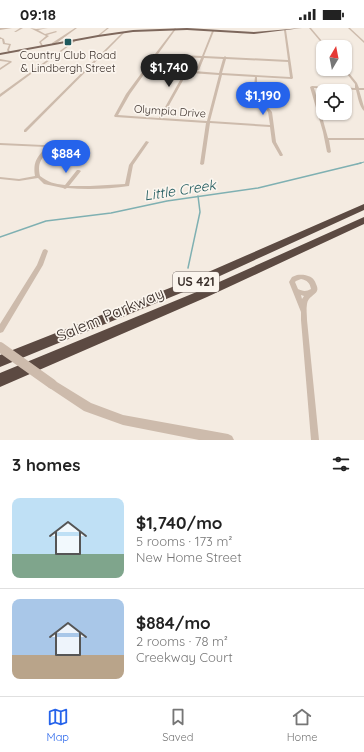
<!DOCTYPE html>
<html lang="en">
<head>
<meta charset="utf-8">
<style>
	body { margin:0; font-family:Quicksand,sans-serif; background:#f6f6f6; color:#222; height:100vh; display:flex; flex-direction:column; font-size:15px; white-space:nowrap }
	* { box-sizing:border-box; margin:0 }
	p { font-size:13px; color:#767676 }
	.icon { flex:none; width:22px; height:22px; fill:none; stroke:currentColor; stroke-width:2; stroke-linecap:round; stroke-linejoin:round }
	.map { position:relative; height:412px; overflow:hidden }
	.panel { display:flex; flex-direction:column; background:#fff; flex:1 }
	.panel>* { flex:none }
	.needle { width:26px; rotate:10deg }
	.tools { position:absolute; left:316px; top:12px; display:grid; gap:8px }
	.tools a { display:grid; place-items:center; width:36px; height:36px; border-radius:8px; background:#fff; box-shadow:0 1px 3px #0004; font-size:20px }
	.price { position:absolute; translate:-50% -34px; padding:0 9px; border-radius:14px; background:#2563eb; color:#fff; font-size:13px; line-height:26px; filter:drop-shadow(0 1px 2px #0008) }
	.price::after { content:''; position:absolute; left:50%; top:24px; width:12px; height:9px; margin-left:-6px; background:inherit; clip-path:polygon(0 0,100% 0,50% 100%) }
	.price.active { background:#222; color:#fff }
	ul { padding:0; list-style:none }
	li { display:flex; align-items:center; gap:12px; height:100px; padding:0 12px }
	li+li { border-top:1px solid #e0e0e0 }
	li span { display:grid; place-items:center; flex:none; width:112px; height:80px; border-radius:8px; color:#555 }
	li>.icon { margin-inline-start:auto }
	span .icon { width:48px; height:48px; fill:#fffc; stroke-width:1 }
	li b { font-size:17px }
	h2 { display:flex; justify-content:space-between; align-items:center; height:48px; padding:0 12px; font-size:17px }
	.status { display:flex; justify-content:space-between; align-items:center; height:28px; padding:0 20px; background:#fff; direction:ltr }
	.status svg { height:11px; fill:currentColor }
	.tab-bar { display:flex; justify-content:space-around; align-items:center; height:56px; border-top:1px solid #e0e0e0; background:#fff; font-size:11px; color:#767676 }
	.tab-bar a { display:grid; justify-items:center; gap:2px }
	.tab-bar .active { color:#2563eb }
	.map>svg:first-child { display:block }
</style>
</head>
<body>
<div class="status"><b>09:18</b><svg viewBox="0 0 49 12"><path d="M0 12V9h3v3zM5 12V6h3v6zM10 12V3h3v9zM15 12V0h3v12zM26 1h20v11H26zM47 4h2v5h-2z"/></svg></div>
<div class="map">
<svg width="364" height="412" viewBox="0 0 364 412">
	<rect width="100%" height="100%" fill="#f4ebe1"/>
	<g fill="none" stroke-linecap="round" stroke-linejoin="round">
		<polyline stroke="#7fb0b2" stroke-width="1" points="357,136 364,134"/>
		<g stroke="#7fb0b2" stroke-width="1.5">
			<polyline points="0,209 46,193 111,185 167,173 258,160 361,135"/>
			<polyline points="188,240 200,184 198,168"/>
		</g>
		<g fill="#cdbbac" fill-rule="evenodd">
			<polygon points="0,0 12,0 0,2"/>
			<polygon points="20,0 23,0 16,4 14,4"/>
			<polygon points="30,0 36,1 48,0 38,2 45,6 56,3 57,4 47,7 49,8 41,14 43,18 42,19 39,14 46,8"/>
			<polygon points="75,0 77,0 54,17 52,17 52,15"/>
			<polygon points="107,0 109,0 99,8 97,8"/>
			<path d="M175,0L176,1L158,26L202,28L212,3L213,2L214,3L204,28L224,29L225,28L226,29L288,32L284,2H286L293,50L292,51L257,49V67L272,84L276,114L283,127L282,128H280L272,114L270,99L210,95L204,136L202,137L200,136L206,95L115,89L114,88L126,66L154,28V26H155ZM157,28L201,30L197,40L184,45L159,90L118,87L130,66ZM204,30L223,31L219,45L194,43L199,42ZM226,31L288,34L290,49L222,45ZM190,45L219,47L207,93L162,90L186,47ZM222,47L255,49L253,67L268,84L270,97L210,93Z"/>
			<polygon points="309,0 311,0 327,19 325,19"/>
			<polygon points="348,0 350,0 364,13 364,15"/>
			<polygon points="123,4 125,4 26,104 24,104 24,102"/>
			<polygon points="0,9 4,11 5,15 11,16 9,22 11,25 9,25 7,22 9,17 3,16 2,11 0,11"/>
			<polygon points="75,12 77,12 0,69 0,66"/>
			<polygon points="0,31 11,33 12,34 0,42 0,40 9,34 0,33"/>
			<path d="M345,40L357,55L359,60H364V62H359L364,79V83C359,78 358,69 356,62L314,60L328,110H364V112H329L331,124L329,125L327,124L323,104L310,59L312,58L355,60V56L343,41Z"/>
			<path d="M146,113L149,114L133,137L129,158C109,161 87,162 67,160L65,161L63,160L44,156L38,150L19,153L0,151V149L19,151L35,148C33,133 37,130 46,119L0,117V115L86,119V121H85L51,120C42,131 37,133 40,148C48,154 54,156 65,157L77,142H79L81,143L69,158H90L125,156L129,137Z"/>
			<polygon points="45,221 47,222 48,223 43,237 3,304 0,305 0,296 37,237 43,222"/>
			<path d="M297,247C305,246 314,248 316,256C317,258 318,261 317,263C315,267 308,269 307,276C306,281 307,287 307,292L319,412H311L301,292V284L289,254L292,249ZM301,251C307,252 310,255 311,261C306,264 302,263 298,261L295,254L296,253ZM301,267L304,268L302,271Z"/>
		</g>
		<polygon fill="#cdbbac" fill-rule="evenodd" points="52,351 91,375 123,387 228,406 232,408 234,412 199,412 123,397 84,383 48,359 47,356 48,353"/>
		<polygon fill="#7d675c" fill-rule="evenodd" points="187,0 254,4 302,0 254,6 187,2 133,4 98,9 0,27 0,25 98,7 133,2"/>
		<g fill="#5c4a42" fill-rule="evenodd">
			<polygon points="364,176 364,182 198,258 0,339 0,327 190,252"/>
			<polygon points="364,189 364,196 207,269 0,359 0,345 199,263"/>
		</g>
		<polyline stroke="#cdbbac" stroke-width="10" points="0,319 52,356"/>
	</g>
	<rect fill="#1f5a5e" stroke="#fbf5ee" stroke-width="1.5" x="64" y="10" width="8" height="8" rx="2"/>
	<g text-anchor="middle" stroke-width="3.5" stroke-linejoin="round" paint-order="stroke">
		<g font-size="11" fill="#3b302b" stroke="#fbf5ee">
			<text x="68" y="31">Country Club Road<tspan x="68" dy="13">&amp; Lindbergh Street</tspan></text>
		</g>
		<g font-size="11" fill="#3b302b" stroke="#fbf5ee">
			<text transform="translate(170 83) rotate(4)" y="4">Olympia Drive</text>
		</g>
		<rect fill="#fbf5ee" stroke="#756b66" stroke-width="1" x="173" y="244" width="46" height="20" rx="3"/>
		<g font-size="12" font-weight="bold" fill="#3b302b">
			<text x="196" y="258">US 421</text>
		</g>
		<g font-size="14" font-style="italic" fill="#1f5a5e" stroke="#fbf5ee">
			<text transform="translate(180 162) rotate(-9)" y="5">Little Creek</text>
		</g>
		<g font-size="16" fill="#3b302b" stroke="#fbf5ee">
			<text transform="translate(110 286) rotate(-23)" y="6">Salem Parkway</text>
		</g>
	</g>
</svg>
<div class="tools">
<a><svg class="needle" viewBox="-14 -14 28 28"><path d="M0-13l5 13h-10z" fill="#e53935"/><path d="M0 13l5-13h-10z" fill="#767676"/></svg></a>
<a><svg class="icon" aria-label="locate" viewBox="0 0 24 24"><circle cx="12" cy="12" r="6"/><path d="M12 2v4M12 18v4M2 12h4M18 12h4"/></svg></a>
</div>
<b class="price active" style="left:169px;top:60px">$1,740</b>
<b class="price" style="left:263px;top:88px">$1,190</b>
<b class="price" style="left:66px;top:146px">$884</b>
</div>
<section class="panel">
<h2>3 homes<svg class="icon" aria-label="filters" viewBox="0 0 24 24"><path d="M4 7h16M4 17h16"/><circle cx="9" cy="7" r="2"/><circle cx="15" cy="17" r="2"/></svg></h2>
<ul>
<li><span style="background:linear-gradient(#bfe0f5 70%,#7fa58c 0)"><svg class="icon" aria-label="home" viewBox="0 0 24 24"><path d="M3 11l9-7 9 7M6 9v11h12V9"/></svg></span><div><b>$1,740/mo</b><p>5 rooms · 173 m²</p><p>New Home Street</p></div></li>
<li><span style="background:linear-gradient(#a9c7e8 70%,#b9a48a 0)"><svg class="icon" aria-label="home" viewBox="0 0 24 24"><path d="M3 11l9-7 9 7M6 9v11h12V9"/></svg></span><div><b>$884/mo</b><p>2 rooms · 78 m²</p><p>Creekway Court</p></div></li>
</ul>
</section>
<nav class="tab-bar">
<a class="active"><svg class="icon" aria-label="map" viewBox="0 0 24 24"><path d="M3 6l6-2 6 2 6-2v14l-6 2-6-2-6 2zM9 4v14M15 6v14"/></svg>Map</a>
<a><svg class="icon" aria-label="saved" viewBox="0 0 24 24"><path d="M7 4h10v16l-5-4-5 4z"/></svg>Saved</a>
<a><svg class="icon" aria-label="home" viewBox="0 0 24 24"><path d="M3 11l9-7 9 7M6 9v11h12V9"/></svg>Home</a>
</nav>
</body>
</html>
